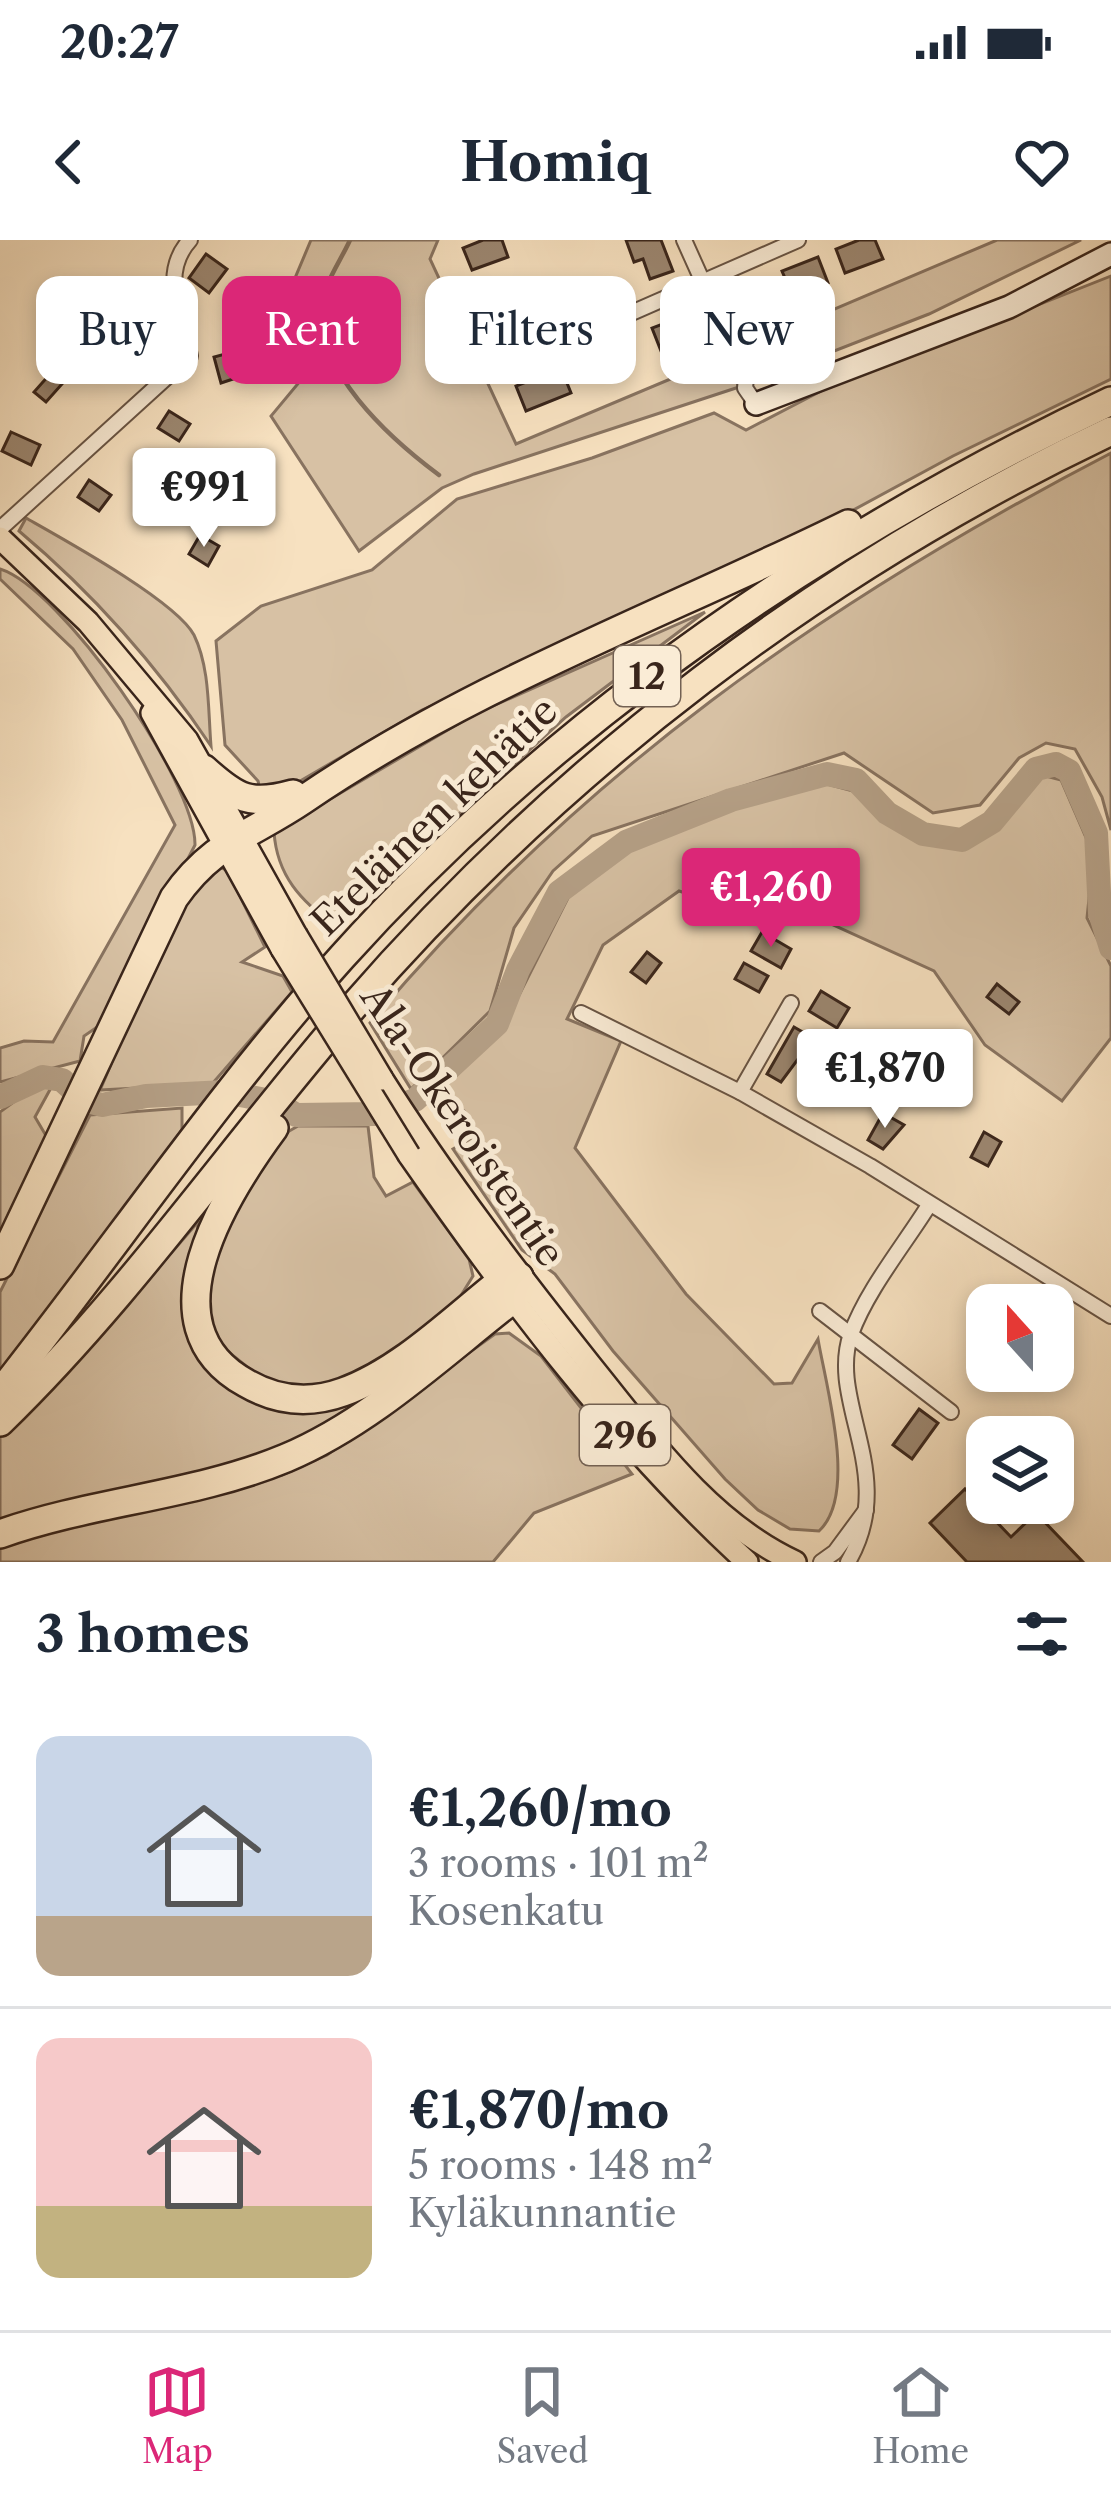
<!DOCTYPE html>
<html lang="en">
<head>
<meta charset="utf-8">
<style>
	body { margin:0; font-family:"Libre Caslon Text",serif; background:#f2f2f3; color:#1f2937; height:100vh; display:flex; flex-direction:column; font-size:45px; white-space:nowrap }
	* { box-sizing:border-box; margin:0 }
	p { font-size:39px; color:#747a83 }
	.icon { flex:none; width:66px; height:66px; fill:none; stroke:currentColor; stroke-width:2; stroke-linecap:round; stroke-linejoin:round }
	.map { position:relative; height:1322px; overflow:hidden }
	.sheet { display:flex; flex-direction:column; background:#fff; flex:1 }
	.sheet>* { flex:none }
	.top-card { position:absolute; left:36px; top:36px; width:1041px; height:108px; display:flex; gap:24px }
	.needle { width:78px; rotate:339deg }
	.buttons { position:absolute; left:966px; top:1044px; display:grid; gap:24px }
	.buttons a { display:grid; place-items:center; width:108px; height:108px; border-radius:24px; background:#fff; box-shadow:0 6px 18px #0003; font-size:60px }
	.price { position:absolute; translate:-50% -102px; padding:0 27px; border-radius:12px; background:#fff; color:#222; font-size:39px; line-height:78px; filter:drop-shadow(0 3px 6px #0008) }
	.price::after { content:''; position:absolute; left:50%; top:72px; width:36px; height:27px; margin-left:-18px; background:inherit; clip-path:polygon(0 0,100% 0,50% 100%) }
	.price.on { background:#db2777; color:#fff }
	ul { padding:0; list-style:none }
	li { display:flex; align-items:center; gap:36px; height:300px; padding:0 36px }
	li+li { border-top:3px solid #e0e1e3 }
	li span { display:grid; place-items:center; flex:none; width:336px; height:240px; border-radius:24px; color:#555 }
	li>.icon { margin-inline-start:auto }
	span .icon { width:144px; height:144px; fill:#fffc; stroke-width:1 }
	li b { font-size:51px }
	h2 { display:flex; justify-content:space-between; align-items:center; height:144px; padding:0 36px; font-size:51px }
	.chip { padding:0 42px; border-radius:24px; background:#fff; box-shadow:0 6px 18px #0003; font-size:42px; line-height:108px }
	.chip.on { background:#db2777; color:#fff }
	.status { display:flex; justify-content:space-between; align-items:center; height:84px; padding:0 60px; background:#fff; direction:ltr }
	.status svg { height:33px; fill:currentColor }
	header { display:flex; justify-content:space-between; align-items:center; height:156px; padding:0 36px; background:#fff; font-size:54px; font-weight:800 }
	.dock { display:flex; justify-content:space-around; align-items:center; height:168px; border-top:3px solid #e0e1e3; background:#fff; font-size:33px; color:#747a83 }
	.dock a { display:grid; justify-items:center; gap:6px }
	.dock .on { color:#db2777 }
	.map>svg:first-child { display:block }
</style>
</head>
<body>
<div class="status"><b>20:27</b><svg viewBox="0 0 49 12"><path d="M0 12V9h3v3zM5 12V6h3v6zM10 12V3h3v9zM15 12V0h3v12zM26 1h20v11H26zM47 4h2v5h-2z"/></svg></div>
<header><svg class="icon" aria-label="back" viewBox="0 0 24 24"><path d="M15 5l-7 7 7 7"/></svg>Homiq<svg class="icon" aria-label="heart" viewBox="0 0 24 24"><path d="M12 20l-8-8c-3-5 5-10 8-4 3-6 11-1 8 4z"/></svg></header>
<div class="map">
<svg width="1111" height="1322" viewBox="0 0 1111 1322">
	<rect width="100%" height="100%" fill="#f7e1c0"/>
	<filter id="stains"><feTurbulence type="fractalNoise" baseFrequency=".00167" numOctaves="4"/><feColorMatrix values="0 0 0 0 .2 0 0 0 0 .09 0 0 0 0 .02 0 0 0 .5 -.17"/></filter>
	<radialGradient id="worn" r=".72"><stop offset=".6" stop-color="#630" stop-opacity="0"/><stop offset="1" stop-color="#630" stop-opacity=".3"/></radialGradient>
	<g fill="#d7c1a4" stroke="#887360" stroke-width="3">
		<polygon points="311,0 438,0 430,19 516,204 725,116 739,147 474,234 442,248 359,311 271,176 316,122 279,76"/>
		<polygon points="997,0 1081,0 929,74 760,140 745,107"/>
		<polygon points="1111,36 1111,139 953,216 763,319 422,470 295,544 262,556 258,541 225,505 216,401 261,366 372,330 457,259 592,218 714,173 746,190 825,149"/>
		<path d="M1111,213V590L1102,557L1075,509L1046,503L1019,518L980,565L933,573L844,513L592,596L553,631L514,688L490,771L411,849L370,783C580,534 824,362 1111,213Z"/>
		<path d="M26,278C63,299 176,361 194,395C210,428 208,470 211,506C156,424 94,354 19,291Z"/>
		<path d="M0,329C61,348 196,541 195,605L103,783L84,796L80,821L0,842V808L24,801L53,802L175,585L122,480L73,409L0,339Z"/>
		<path d="M705,372L566,477L335,686C301,661 277,636 274,592L475,474Z"/>
		<path d="M1042,535L1061,540L1087,600L1092,629L1087,678L1111,726V798L1062,861L985,805L934,731L798,669L770,680L679,651L603,705L567,779L621,801L575,908L686,1054L774,1144L792,1143L818,1099C826,1147 858,1255 819,1291L790,1289L758,1270L725,1239L613,1111L555,1034L522,1010L453,909L478,894L464,871L435,857L503,787L571,652L632,609L734,567L827,544L853,551L882,579L918,599L959,608L999,587Z"/>
		<path d="M219,627L227,630L265,707L242,722L283,736L292,752L212,844L100,850C126,792 170,660 219,627Z"/>
		<polygon points="52,846 35,877 48,899 0,997 0,872 34,847"/>
		<polygon points="182,868 182,890 0,1139 0,1052 90,875"/>
		<polygon points="298,886 368,886 374,937 386,956 413,942 469,1019 473,1036 455,1065 367,1133 309,1152 271,1146 221,1106 206,1072 215,1003 284,894"/>
		<polygon points="198,982 193,1088 299,1171 464,1080 348,1176 283,1210 0,1285 0,1194 103,1092"/>
		<polygon points="509,1093 541,1116 632,1234 534,1273 493,1322 0,1322 0,1305 63,1283 282,1235 327,1215 495,1094"/>
	</g>
	<g fill="none" stroke-linecap="round" stroke-linejoin="round">
		<path stroke="#846f5c" stroke-width="4.5" d="M350,0C342,18 326,41 322,60C310,128 392,200 439,235"/>
		<polyline stroke="#b6a188" stroke-width="24" points="0,857 43,837 62,840 84,860 102,865 146,856 225,852 276,862 296,875 375,874 415,860 497,784 518,730 559,652 626,602 731,560 827,534 856,540 887,573 923,594 962,600 992,582 1036,529 1056,524 1069,531 1096,593 1100,673 1111,708"/>
	</g>
	<g fill="#9c8771" stroke="#39251b" stroke-width="3">
		<polygon points="483,0 502,0 508,17 472,30 463,8"/>
		<polygon points="626,0 661,0 673,31 650,39 643,19 634,22"/>
		<polygon points="859,0 875,0 883,19 845,33 836,9"/>
		<polygon points="206,14 227,29 209,53 189,38"/>
		<polygon points="818,17 828,43 793,57 782,31"/>
		<polygon points="595,43 604,68 565,82 556,57"/>
		<polygon points="744,50 747,60 775,50 782,68 765,74 770,86 749,94 734,53"/>
		<polygon points="135,62 145,72 127,91 117,81"/>
		<polygon points="535,63 541,79 518,89 521,97 504,104 491,75"/>
		<polygon points="692,73 704,103 683,111 680,103 661,111 652,88"/>
		<polygon points="155,95 165,110 146,123 136,109"/>
		<polygon points="624,103 633,126 597,140 588,117"/>
		<polygon points="259,105 266,128 221,143 214,117"/>
		<polygon points="561,128 571,153 526,171 516,146"/>
		<polygon points="50,134 62,144 46,162 34,152"/>
		<polygon points="169,171 190,184 179,201 158,188"/>
		<polygon points="11,192 40,205 31,225 2,211"/>
		<polygon points="227,223 262,248 243,274 208,249"/>
		<polygon points="89,240 111,255 99,271 78,257"/>
		<polygon points="184,243 197,252 178,279 165,270"/>
		<polygon points="200,295 219,306 208,326 189,314"/>
		<polygon points="762,692 791,709 781,728 751,711"/>
		<polygon points="647,712 661,723 646,743 631,732"/>
		<polygon points="744,723 768,736 759,752 735,739"/>
		<polygon points="997,744 1019,762 1009,774 987,757"/>
		<polygon points="821,751 849,768 837,788 809,771"/>
		<polygon points="794,787 825,805 814,823 801,815 781,842 767,834"/>
		<polygon points="956,821 970,827 959,850 945,844"/>
		<polygon points="900,826 917,837 907,854 890,843"/>
		<polygon points="883,873 904,885 883,909 868,900"/>
		<polygon points="984,892 1001,902 988,926 971,917"/>
		<polygon points="919,1169 938,1183 912,1219 893,1205"/>
		<polygon points="965,1249 1011,1297 1036,1273 1083,1322 967,1322 930,1283"/>
	</g>
	<g fill="none" stroke-linecap="round" stroke-linejoin="round">
		<g stroke="#685444" stroke-width="18">
			<g id="street">
				<polyline points="684,0 746,138 745,148 756,164"/>
				<polyline points="556,106 798,0"/>
				<path d="M0,289L190,116C182,75 159,34 190,0"/>
				<polyline points="581,773 740,852 870,926 1111,1076"/>
				<polyline points="740,852 791,763"/>
				<polyline points="820,1071 951,1172"/>
				<polyline points="821,1322 835,1312 866,1270"/>
				<path d="M848,1322C899,1235 827,1162 851,1094C867,1050 904,1005 929,965"/>
			</g>
		</g>
		<g stroke="#39251b" stroke-width="26">
			<polyline id="secondary" points="756,164 1009,67 1111,14"/>
		</g>
		<g stroke="#39251b" stroke-width="26">
			<g id="primary">
				<polyline points="0,298 88,382 187,500 296,695"/>
				<polyline points="152,473 282,709"/>
				<path d="M382,839C446,940 518,1034 592,1127C651,1200 709,1282 795,1322"/>
				<path d="M409,915C510,1060 617,1203 747,1322"/>
			</g>
		</g>
		<g stroke="#39251b" stroke-width="32">
			<g id="highway">
				<path d="M204,529C237,559 250,566 293,554"/>
				<path d="M274,888C226,953 141,1085 246,1143C277,1161 310,1164 343,1152C401,1131 452,1080 500,1042L519,1037"/>
				<path d="M0,1025L174,658C212,603 251,595 303,560C471,445 665,374 848,284"/>
				<path d="M0,1153C115,1008 218,855 342,717C557,478 822,298 1111,161"/>
				<path d="M0,1182C130,1056 234,904 352,768C563,525 820,329 1111,191"/>
				<path d="M0,1294C93,1261 195,1256 286,1218C371,1182 441,1115 513,1059L519,1037"/>
			</g>
		</g>
		<use href="#street" stroke="#faecd6" stroke-width="14"/>
		<use href="#secondary" stroke="#faecd6" stroke-width="21"/>
		<use href="#primary" stroke="#f7e1c0" stroke-width="21"/>
		<use href="#highway" stroke="#f7e1c0" stroke-width="27"/>
		<g stroke="#39251b" stroke-width="26" stroke-linecap="butt">
			<g id="primary-bridge">
				<polyline points="296,695 382,839"/>
				<polyline points="282,709 409,915"/>
			</g>
		</g>
		<use href="#primary-bridge" stroke="#f7e1c0" stroke-width="21"/>
	</g>
	<g text-anchor="middle" stroke-width="10" stroke-linejoin="round" paint-order="stroke">
		<g fill="#faecd6" stroke="#736153" stroke-width="3">
			<rect x="614" y="406" width="66" height="60" rx="9"/>
			<rect x="580" y="1165" width="90" height="60" rx="9"/>
		</g>
		<g font-size="36" font-weight="bold" fill="#39251b">
			<text x="647" y="449">12</text>
			<text x="625" y="1208">296</text>
		</g>
		<g font-size="39" fill="#39251b" stroke="#faecd6">
			<text transform="translate(434 576) rotate(-44)" y="14">Eteläinen kehätie</text>
			<text transform="translate(463 885) rotate(56)" y="14">Ala-Okeroistentie</text>
		</g>
	</g>
	<rect width="100%" height="100%" filter="url(#stains)"/>
	<rect width="100%" height="100%" fill="url(#worn)"/>
</svg>
<div class="buttons">
<a><svg class="needle" viewBox="-14 -14 28 28"><path d="M0-13l5 13h-10z" fill="#e53935"/><path d="M0 13l5-13h-10z" fill="#747a83"/></svg></a>
<a><svg class="icon" aria-label="layers" viewBox="0 0 24 24"><path d="M12 4l9 5-9 5-9-5zM3 14l9 5 9-5"/></svg></a>
</div>
<b class="price" style="left:204px;top:310px">€991</b>
<b class="price on" style="left:771px;top:710px">€1,260</b>
<b class="price" style="left:885px;top:891px">€1,870</b>
<div class="top-card">
<a class="chip">Buy</a>
<a class="chip on">Rent</a>
<a class="chip">Filters</a>
<a class="chip">New</a>
</div>
</div>
<section class="sheet">
<h2>3 homes<svg class="icon" aria-label="filters" viewBox="0 0 24 24"><path d="M4 7h16M4 17h16"/><circle cx="9" cy="7" r="2"/><circle cx="15" cy="17" r="2"/></svg></h2>
<ul>
<li><span style="background:linear-gradient(#c9d6e8 75%,#b9a48a 0)"><svg class="icon" aria-label="home" viewBox="0 0 24 24"><path d="M3 11l9-7 9 7M6 9v11h12V9"/></svg></span><div><b>€1,260/mo</b><p>3 rooms · 101 m²</p><p>Kosenkatu</p></div></li>
<li><span style="background:linear-gradient(#f6c9c9 70%,#c2b280 0)"><svg class="icon" aria-label="home" viewBox="0 0 24 24"><path d="M3 11l9-7 9 7M6 9v11h12V9"/></svg></span><div><b>€1,870/mo</b><p>5 rooms · 148 m²</p><p>Kyläkunnantie</p></div></li>
</ul>
</section>
<nav class="dock">
<a class="on"><svg class="icon" aria-label="map" viewBox="0 0 24 24"><path d="M3 6l6-2 6 2 6-2v14l-6 2-6-2-6 2zM9 4v14M15 6v14"/></svg>Map</a>
<a><svg class="icon" aria-label="saved" viewBox="0 0 24 24"><path d="M7 4h10v16l-5-4-5 4z"/></svg>Saved</a>
<a><svg class="icon" aria-label="home" viewBox="0 0 24 24"><path d="M3 11l9-7 9 7M6 9v11h12V9"/></svg>Home</a>
</nav>
</body>
</html>
